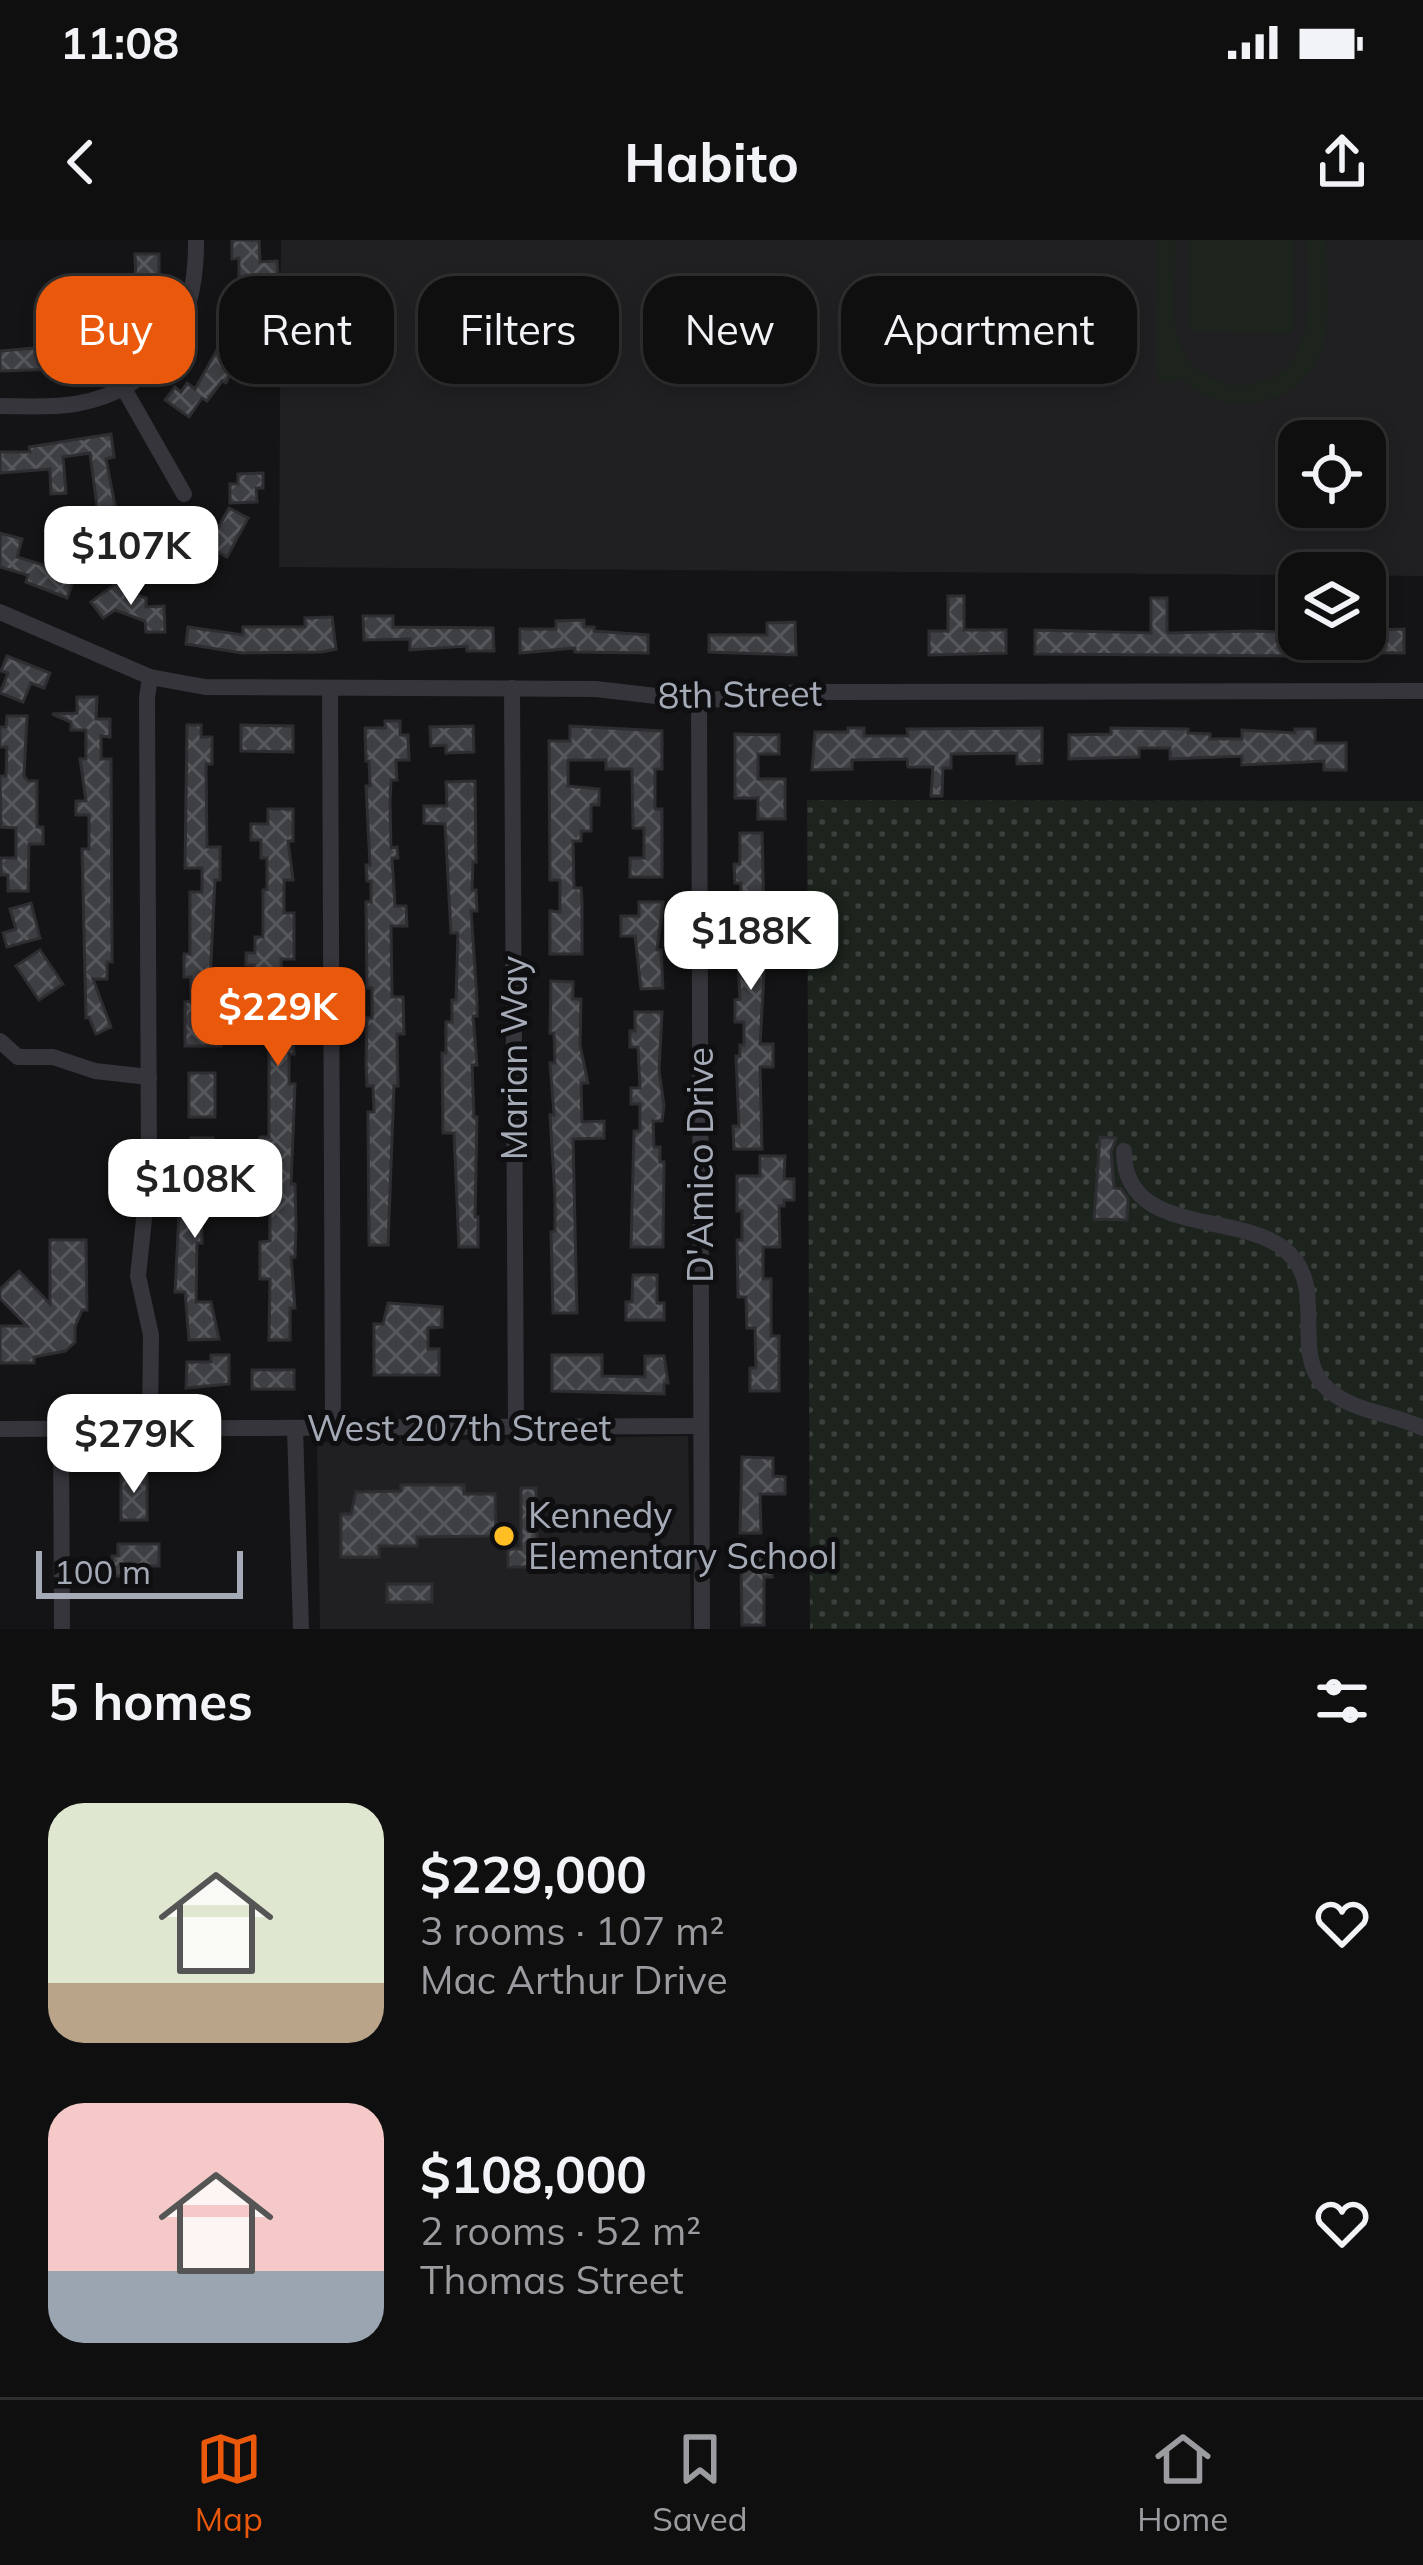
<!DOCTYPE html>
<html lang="en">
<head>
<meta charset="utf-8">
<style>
	body { margin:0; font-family:Mulish,sans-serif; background:#1d1d1e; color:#f1f3f6; height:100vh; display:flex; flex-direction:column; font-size:45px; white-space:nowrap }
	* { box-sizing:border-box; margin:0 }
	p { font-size:39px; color:#9b9c9f }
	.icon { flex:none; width:66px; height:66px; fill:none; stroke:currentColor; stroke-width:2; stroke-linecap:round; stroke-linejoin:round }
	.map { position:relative; height:1389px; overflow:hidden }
	.details { display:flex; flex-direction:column; background:#0f0f10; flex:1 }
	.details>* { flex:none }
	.hud { position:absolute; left:36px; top:36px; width:1353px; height:108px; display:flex; gap:24px }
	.buttons { position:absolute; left:1278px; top:180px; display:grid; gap:24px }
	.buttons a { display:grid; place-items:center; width:108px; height:108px; border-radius:24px; background:#0f0f10; box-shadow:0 6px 18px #0003,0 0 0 3px #2f2f30; font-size:60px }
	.scale { position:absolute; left:36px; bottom:30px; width:207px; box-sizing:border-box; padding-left:12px; border:6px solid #a5aab7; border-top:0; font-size:33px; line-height:42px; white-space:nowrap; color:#a5aab7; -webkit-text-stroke:9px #0f0f11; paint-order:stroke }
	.price { position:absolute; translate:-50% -102px; padding:0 27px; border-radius:24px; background:#fff; color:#222; font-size:39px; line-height:78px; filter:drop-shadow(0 3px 6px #0008) }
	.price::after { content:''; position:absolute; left:50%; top:72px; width:36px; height:27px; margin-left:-18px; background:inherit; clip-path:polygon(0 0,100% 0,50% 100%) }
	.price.selected { background:#ea580c; color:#fff }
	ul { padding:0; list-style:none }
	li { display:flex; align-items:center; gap:36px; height:300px; padding:0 48px }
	li span { display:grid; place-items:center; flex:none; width:336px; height:240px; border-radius:36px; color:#555 }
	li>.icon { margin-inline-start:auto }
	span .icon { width:144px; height:144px; fill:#fffc; stroke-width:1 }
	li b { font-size:51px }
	h2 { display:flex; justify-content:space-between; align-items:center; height:144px; padding:0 48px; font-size:51px }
	.pill { padding:0 42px; border-radius:36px; background:#0f0f10; box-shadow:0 6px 18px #0003,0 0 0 3px #2f2f30; font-size:42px; line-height:108px }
	.pill.selected { background:#ea580c; color:#fff }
	.status { display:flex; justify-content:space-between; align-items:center; height:84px; padding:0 60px; background:#0f0f10; direction:ltr }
	.status svg { height:33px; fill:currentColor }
	header { display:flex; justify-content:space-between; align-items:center; height:156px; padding:0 48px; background:#0f0f10; font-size:54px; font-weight:700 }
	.tab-bar { display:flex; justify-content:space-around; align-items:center; height:168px; border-top:3px solid #2f2f30; background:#0f0f10; font-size:33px; color:#9b9c9f }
	.tab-bar a { display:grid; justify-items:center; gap:6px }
	.tab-bar .selected { color:#ea580c }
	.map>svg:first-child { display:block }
</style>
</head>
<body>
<div class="status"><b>11:08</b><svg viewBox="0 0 49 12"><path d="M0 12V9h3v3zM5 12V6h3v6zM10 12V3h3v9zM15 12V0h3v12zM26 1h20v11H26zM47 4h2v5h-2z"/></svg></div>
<header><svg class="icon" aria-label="back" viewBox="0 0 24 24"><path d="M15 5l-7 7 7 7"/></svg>Habito<svg class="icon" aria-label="share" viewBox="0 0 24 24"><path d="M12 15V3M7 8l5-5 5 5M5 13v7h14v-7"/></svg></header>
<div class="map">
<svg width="1423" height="1389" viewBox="0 0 1423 1389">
	<defs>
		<pattern id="grass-dots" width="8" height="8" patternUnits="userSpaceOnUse" patternTransform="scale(3)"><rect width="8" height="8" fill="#1c241d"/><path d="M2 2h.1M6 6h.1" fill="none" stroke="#3a413c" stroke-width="1.8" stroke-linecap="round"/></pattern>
		<pattern id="building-cross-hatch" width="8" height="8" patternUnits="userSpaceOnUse" patternTransform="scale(3)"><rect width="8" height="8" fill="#3e3f43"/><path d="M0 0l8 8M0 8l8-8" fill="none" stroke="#57585c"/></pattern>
	</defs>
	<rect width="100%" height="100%" fill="#141416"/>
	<g fill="#202023" fill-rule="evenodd">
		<path d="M281,0H1423V336L279,327ZM1299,201H1365V267H1299Z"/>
		<polygon points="688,1196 691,1389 320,1389 317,1202"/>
	</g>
	<polygon fill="url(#grass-dots)" points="807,560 1423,561 1423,1389 810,1389"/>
	<g fill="#1c241d">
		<path d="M1158,0H1176C1176,33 1167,81 1183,112C1191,128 1209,139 1227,144C1239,147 1252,145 1264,141C1320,122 1307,46 1307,0H1326C1326,33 1332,72 1323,104C1307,169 1222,181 1179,137L1178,142H1158Z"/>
		<polygon points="1190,0 1293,0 1293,93 1190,92"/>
	</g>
	<g fill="url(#building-cross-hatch)" stroke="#2e2e32" stroke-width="3">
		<polygon points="232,0 259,0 260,22 277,21 278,35 259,35 260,58 233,59 232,44 239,44 239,18 232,19"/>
		<polygon points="135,14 159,14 159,46 148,78 142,76 139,85 117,77 123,58 117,56 122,41 136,45"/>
		<polygon points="59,106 60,129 0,131 0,111"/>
		<polygon points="217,110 237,120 226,143 222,141 207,161 202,158 189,177 165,160 175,147 181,152 187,143 195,149"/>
		<polygon points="111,194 114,217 106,219 116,271 98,274 90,213 63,217 66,253 51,254 50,229 0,233 0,212 30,212 29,207"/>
		<polygon points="263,233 263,248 256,248 257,262 230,263 230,244 238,244 238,234"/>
		<polygon points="229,268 248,278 227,317 208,307"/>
		<polygon points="119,274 163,299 201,300 200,321 161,319 110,290"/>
		<polygon points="0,293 22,299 17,317 63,331 62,334 74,339 67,358 26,342 28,335 0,327"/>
		<polygon points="117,343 128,358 133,354 146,358 146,367 164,366 165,392 146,392 145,381 115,370 103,378 91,362"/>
		<polygon points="948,356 964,356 964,390 1006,390 1006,413 929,415 929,391 948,391"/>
		<polygon points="1151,358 1167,358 1167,393 1252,391 1299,393 1299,399 1375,399 1374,390 1404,389 1404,413 1314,412 1300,416 1035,414 1035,390 1151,393"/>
		<polygon points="363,376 393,376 393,387 493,388 494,411 467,411 467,406 410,410 410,399 364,400"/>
		<polygon points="332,377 336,409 322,412 242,413 186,404 188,387 243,395 243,387 305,387 305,378"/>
		<polygon points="584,380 584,387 594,387 594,391 648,395 648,413 575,412 575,408 520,413 520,389 556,389 556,381"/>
		<polygon points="795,382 796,415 709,412 709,395 767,395 767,383"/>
		<polygon points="7,416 50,433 44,448 31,443 23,462 0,453 8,433 1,431"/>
		<polygon points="77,457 97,457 96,479 110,479 110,497 101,496 101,519 111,519 112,722 107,722 107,739 93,739 111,787 96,794 89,777 86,778 82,609 89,609 89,575 76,575 76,561 86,561 80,519 86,519 86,490 71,490 71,482 52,474 77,473"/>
		<polygon points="7,476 27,476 24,536 28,541 37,541 37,587 43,587 43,604 29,604 28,651 8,651 8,635 1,635 1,618 16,618 16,588 1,587 0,536 6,536 7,507 0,507 0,487 6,487"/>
		<polygon points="385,481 400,481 400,495 408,495 409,520 396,520 397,540 391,540 390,562 391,608 397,607 398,618 392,618 395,666 406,666 407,686 391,686 392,757 403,757 404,794 397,794 398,846 394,846 388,1005 369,1005 368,872 374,872 373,846 367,846 366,825 367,778 372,778 372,748 367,748 366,662 371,662 371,641 367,641 366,625 370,625 366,546 370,546 369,521 366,521 365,488 385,488"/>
		<polygon points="187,485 201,485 201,497 212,497 212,524 206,524 207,607 220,607 220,640 215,640 208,782 214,782 214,793 221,793 221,806 185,806 185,762 191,761 191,737 184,737 184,714 190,714 190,652 202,652 202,628 185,628"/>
		<polygon points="241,485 293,486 293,512 241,511"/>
		<polygon points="473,486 474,512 446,513 446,505 431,506 430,487"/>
		<polygon points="570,486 662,491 662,529 655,529 655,569 662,569 662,637 630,637 630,618 644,618 644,588 633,588 632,529 606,529 606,520 568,520 568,546 599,549 599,565 591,565 591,591 581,591 581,601 573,601 574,648 581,648 582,662 582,714 550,714 550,671 560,672 560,640 550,640 549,501 570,501"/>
		<polygon points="848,488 864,488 864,496 908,496 907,489 1042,488 1042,523 1017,524 1017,513 951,514 951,528 943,528 942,556 931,556 933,527 908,527 907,519 852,520 852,529 812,530 815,492 848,492"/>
		<polygon points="1111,488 1188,489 1188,493 1210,494 1210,499 1242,499 1242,490 1295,493 1295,489 1315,489 1315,503 1346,503 1346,530 1324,530 1324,521 1242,525 1242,516 1170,519 1170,508 1139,508 1139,517 1069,519 1069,495 1111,494"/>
		<polygon points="735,494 779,495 779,514 758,514 758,539 785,539 785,579 758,579 758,558 735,558"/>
		<polygon points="475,541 476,622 473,622 472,650 476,650 477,671 471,671 477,760 477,776 473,776 477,825 472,825 474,877 477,877 475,977 478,977 478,1007 459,1007 454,893 443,893 442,813 446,813 446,782 452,782 452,760 456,760 458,693 451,693 445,584 424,583 424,566 447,566 446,542"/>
		<polygon points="268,569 293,569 293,601 288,601 293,640 284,640 284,673 294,673 294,719 281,719 281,748 294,748 295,764 291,764 294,814 289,814 289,844 295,844 291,944 295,944 296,988 295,1017 291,1017 295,1068 290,1068 290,1100 269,1100 270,1039 260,1039 260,1002 270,1001 270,931 266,931 266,913 259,913 260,897 269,897 269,781 264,781 264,770 269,770 269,734 254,734 254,725 246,725 246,713 255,713 255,697 263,697 263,650 267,650 267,618 261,618 261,600 251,600 251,584 268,584"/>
		<polygon points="740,593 762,593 765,716 760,804 773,804 773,827 760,827 762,909 734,909 733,886 739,886 736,816 740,816 740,805 744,805 744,782 735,782 735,760 740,759 736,693 741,693 741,643 735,643 734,624 740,624"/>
		<polygon points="639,662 663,662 657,710 661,710 663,748 641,749 635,696 621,696 621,676 639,676"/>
		<polygon points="31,663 40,698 7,707 3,693 16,689 10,669"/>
		<polygon points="40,710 63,744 39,760 16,726"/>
		<polygon points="551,741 573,742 573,759 581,759 580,805 588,843 581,843 582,882 604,881 604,898 573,899 577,1073 553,1073 551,992 555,991 555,956 550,875 554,875 550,823 555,823 554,793 550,793"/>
		<polygon points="635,772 662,772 659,830 664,866 662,881 653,881 654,907 660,907 660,922 664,922 663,1007 631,1007 634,891 640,891 640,864 631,864 631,848 640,848 638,807 630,807 630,791 635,791"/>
		<rect x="189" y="833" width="26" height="44"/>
		<polygon points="1100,897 1116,898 1111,912 1114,948 1121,949 1128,959 1127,980 1094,979"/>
		<polygon points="191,898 213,898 214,949 201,949 202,1003 197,1003 196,1062 211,1062 219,1099 189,1100 185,1052 175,1052 179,974 184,974 184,961 189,961"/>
		<polygon points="760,916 785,916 784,939 794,939 794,960 784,960 784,966 779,966 780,1007 763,1007 763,1039 771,1039 771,1096 779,1096 779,1151 750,1151 750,1128 756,1128 755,1088 747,1088 746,1057 738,1057 737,1000 742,1000 742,971 737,971 737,936 760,936"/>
		<polygon points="50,1000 86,1000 87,1070 82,1070 75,1087 75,1102 65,1111 34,1117 34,1123 0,1123 0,1086 27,1086 0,1058 0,1049 19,1031 50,1064"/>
		<polygon points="633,1035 657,1035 657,1063 664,1063 664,1080 626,1080 626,1062 632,1062"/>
		<polygon points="388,1063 442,1067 442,1087 428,1088 428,1109 439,1109 439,1135 374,1135 374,1084 383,1084"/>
		<polygon points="211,1115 229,1115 229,1144 186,1148 187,1122 211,1122"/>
		<polygon points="552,1115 602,1115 602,1136 645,1137 645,1116 664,1116 668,1143 664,1143 664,1154 552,1151"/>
		<rect x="252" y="1130" width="42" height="19"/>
		<polygon points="742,1217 773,1218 773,1236 785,1237 785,1254 760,1254 761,1293 740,1293"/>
		<rect x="121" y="1232" width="26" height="48"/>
		<polygon points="401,1245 464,1245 464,1254 495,1254 496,1296 417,1297 417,1306 379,1306 379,1317 341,1317 341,1274 351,1274 356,1252 401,1251"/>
		<polygon points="521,1248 536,1248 537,1309 553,1308 553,1327 508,1327 508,1309 521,1309"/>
		<polygon points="118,1304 159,1304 159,1326 139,1326 139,1336 112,1336 112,1316 118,1316"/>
		<polygon points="757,1307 772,1307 772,1337 764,1337 764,1385 742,1385 741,1319 757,1319"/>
		<rect x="387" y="1344" width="45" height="18"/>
	</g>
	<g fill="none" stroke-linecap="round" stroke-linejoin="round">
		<g stroke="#35353b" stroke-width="16">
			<polyline points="123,147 184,254"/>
			<path d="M0,166C25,166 50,168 75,164C162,149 197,82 196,0"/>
			<polyline points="0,372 150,437 205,447 596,449 699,461 799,452 1423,451"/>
			<polyline points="512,448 516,1189"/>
			<polyline points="330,449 333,1188"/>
			<polyline points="699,461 702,1389"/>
			<polyline points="0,801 18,817 53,817 95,831 149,837"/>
			<path d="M1124,911C1124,996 1234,971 1283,1008C1333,1047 1285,1114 1330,1151C1357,1173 1392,1173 1423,1188"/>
			<polyline points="150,1188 151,1095 138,1036 149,932 147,458 150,437"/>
			<polyline points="295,1188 301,1389"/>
			<polyline points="0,1189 701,1186"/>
			<polyline points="61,1189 62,1389"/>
		</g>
	</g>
	<circle fill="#ffbe23" stroke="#0f0f11" stroke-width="4.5" cx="504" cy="1296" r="12"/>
	<g text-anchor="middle" stroke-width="10" stroke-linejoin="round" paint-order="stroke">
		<g font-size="36" fill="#a5aab7" stroke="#0f0f11">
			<text transform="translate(740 454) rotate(-1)" y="13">8th Street</text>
			<text transform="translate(514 818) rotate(-90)" y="13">Marian Way</text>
			<text transform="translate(700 925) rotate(-90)" y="13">D'Amico Drive</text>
			<text x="459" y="1201">West 207th Street</text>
		</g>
		<g font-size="36" fill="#a5aab7" stroke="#0f0f11" text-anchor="start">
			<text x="528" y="1288">Kennedy<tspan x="528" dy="41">Elementary School</tspan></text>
		</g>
	</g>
</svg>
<div class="buttons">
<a><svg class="icon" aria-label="locate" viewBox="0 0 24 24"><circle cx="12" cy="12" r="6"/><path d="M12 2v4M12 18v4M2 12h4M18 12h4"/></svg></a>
<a><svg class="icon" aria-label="layers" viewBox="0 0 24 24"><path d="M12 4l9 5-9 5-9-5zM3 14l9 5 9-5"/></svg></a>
</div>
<div class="scale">100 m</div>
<b class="price" style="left:131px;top:368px">$107K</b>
<b class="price" style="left:751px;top:753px">$188K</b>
<b class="price selected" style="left:278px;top:829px">$229K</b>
<b class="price" style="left:195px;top:1001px">$108K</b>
<b class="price" style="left:134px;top:1256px">$279K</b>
<div class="hud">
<a class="pill selected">Buy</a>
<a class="pill">Rent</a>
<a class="pill">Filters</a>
<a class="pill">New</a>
<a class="pill">Apartment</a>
</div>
</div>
<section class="details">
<h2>5 homes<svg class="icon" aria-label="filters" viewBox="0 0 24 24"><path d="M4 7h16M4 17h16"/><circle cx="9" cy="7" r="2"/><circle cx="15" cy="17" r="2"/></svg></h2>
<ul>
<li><span style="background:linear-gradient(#dfe7d0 75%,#b9a48a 0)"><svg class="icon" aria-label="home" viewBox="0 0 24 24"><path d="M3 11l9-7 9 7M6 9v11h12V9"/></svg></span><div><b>$229,000</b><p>3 rooms · 107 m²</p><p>Mac Arthur Drive</p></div><svg class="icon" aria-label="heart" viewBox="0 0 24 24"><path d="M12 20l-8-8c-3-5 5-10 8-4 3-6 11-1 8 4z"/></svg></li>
<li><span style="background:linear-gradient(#f6c9c9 70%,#9aa5b1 0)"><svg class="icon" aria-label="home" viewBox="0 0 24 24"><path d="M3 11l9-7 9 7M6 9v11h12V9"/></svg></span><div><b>$108,000</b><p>2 rooms · 52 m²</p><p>Thomas Street</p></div><svg class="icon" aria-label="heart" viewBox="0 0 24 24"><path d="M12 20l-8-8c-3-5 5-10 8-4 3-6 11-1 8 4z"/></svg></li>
</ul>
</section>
<nav class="tab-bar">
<a class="selected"><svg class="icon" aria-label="map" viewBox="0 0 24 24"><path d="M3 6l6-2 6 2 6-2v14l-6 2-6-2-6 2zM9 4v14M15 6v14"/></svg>Map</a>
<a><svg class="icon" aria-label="saved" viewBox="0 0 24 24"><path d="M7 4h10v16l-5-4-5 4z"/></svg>Saved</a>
<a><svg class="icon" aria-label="home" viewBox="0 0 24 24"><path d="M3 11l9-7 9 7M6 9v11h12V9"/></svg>Home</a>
</nav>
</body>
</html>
